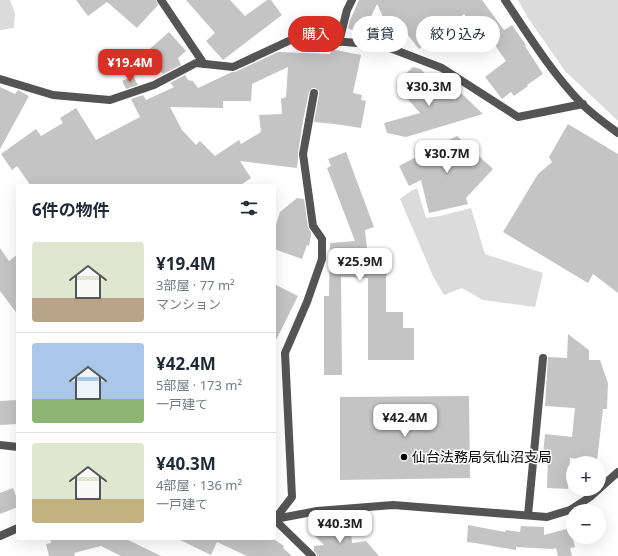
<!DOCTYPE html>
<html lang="ja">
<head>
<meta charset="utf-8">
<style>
	body { margin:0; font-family:"Noto Sans","Noto Sans JP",sans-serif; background:#f2f2f3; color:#1f2937; height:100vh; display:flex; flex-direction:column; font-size:15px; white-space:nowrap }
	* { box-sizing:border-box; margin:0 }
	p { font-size:13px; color:#747a83 }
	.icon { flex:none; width:22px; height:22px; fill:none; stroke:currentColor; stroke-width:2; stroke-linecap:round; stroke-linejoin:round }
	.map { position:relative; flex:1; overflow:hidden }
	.side { position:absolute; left:16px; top:184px; width:260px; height:356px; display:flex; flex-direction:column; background:#fff; border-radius:4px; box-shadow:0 4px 16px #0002 }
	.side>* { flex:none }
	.guide { position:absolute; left:288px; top:16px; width:270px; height:36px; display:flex; gap:8px }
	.tools { position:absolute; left:566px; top:456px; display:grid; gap:8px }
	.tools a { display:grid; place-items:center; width:40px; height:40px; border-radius:50%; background:#fff; box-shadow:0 4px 16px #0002; font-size:20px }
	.price { position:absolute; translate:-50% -34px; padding:0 9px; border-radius:8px; background:#fff; color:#222; font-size:13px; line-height:26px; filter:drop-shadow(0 1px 2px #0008) }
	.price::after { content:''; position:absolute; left:50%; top:24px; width:12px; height:9px; margin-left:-6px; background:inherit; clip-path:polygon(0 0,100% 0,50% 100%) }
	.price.active { background:#d93025; color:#fff }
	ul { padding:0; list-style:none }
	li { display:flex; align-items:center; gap:12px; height:100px; padding:0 16px }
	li+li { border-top:1px solid #e0e1e3 }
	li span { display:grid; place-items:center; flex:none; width:112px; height:80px; border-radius:4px; color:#555 }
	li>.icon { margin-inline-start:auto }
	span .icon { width:48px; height:48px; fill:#fffc; stroke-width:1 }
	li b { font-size:17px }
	h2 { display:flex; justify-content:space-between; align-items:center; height:48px; padding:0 16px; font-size:17px }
	.chip { padding:0 14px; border-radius:18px; background:#fff; box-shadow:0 4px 16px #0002; font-size:14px; line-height:36px }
	.chip.active { background:#d93025; color:#fff }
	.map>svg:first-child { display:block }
</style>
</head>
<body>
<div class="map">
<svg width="618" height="556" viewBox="0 0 618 556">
	<rect width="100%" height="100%" fill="#fff"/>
	<g fill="#dbdbdb">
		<polygon points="0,0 10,0 15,13 14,28 0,30"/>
		<polygon points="518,0 618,0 618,121 565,71 528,18"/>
		<polygon points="417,188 426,218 440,216 471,208 485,254 543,273 535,307 483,300 462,288 444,295 433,276 400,199 411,191"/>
	</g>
	<g fill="#c4c4c4" fill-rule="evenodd">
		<polygon points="76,0 156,0 158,5 137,28 107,2 88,16"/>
		<polygon points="186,0 230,0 245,16 267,0 271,0 282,15 223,60 206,41 215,33"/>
		<polygon points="359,0 482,0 504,30 512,25 526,45 525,46 543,74 527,85 528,86 514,96 511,92 502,99 485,77 506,61 488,35 481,39 464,14 419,49 404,30 392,36 377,4 362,35 348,28 350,20"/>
		<polygon points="169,32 186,51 178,58 181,65 163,74 144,54"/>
		<path d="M331,49L361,55L353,93L362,95L361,100L366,101L361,128L335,124L314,122L319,94V91L317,89L315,88H312L309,92L303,121L298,153V159L297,168L240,161L251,178L239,186H31L17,166L12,170L1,154L36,129L41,136L63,123L60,118L76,108L96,140L140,117L131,99L143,95L146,100L174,87L170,83L185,75L188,80L193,81L198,88L232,72H235L278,52L330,54ZM288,67L286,97L281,99L282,114L259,115L261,132L241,144L239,140L215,156L200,141L196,145L182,130L170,107L223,108V101H251L252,84Z"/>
		<polygon points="413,67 421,69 439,90 443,87 455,100 461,93 483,114 406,137 387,133 384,123 420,113 398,88 409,78 405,74"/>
		<polygon points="133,76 138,85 126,89 122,81"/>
		<polygon points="0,87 15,94 18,90 29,96 0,149"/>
		<polygon points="568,124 618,154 618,293 593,274 588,283 503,232 538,174 552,162 549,157"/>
		<polygon points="457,136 493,169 466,198 468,204 429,213 421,180 409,186 399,166"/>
		<polygon points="346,152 374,227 365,230 368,258 385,257 387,276 386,276 386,312 403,312 403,328 414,328 414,360 368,360 368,278 341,277 342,375 324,375 324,296 329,296 330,243 355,241 327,168 331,166 328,159"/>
		<polygon points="297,198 304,199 308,227 311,233 311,236 309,246 307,245 302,259 274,249 274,231 280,212"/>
		<polygon points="0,248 9,261 18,254 18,315 0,291"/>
		<polygon points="274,284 298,296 274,344"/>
		<polygon points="568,334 589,350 589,360 600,360 608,383 607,409 603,409 597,461 570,458 568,489 547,488 548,455 543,455 545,434 572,437 575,408 545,406 548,357 567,358"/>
		<polygon points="469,396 470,478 340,480 340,397"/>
		<polygon points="18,400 18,424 0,425 0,401"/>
		<polygon points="13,488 18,502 18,507 0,514 0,493"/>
		<polygon points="330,525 337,533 351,532 352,543 366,541 379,556 317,556 317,554 314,551 314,546 324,545 314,535 315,526"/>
		<polygon points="468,525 505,532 506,530 520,532 521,526 544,527 544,535 570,528 575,547 570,548 572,556 558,556 556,548 553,549 516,547 516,550 475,543 467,542"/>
		<polygon points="50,538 124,538 161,556 121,556 101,546 74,553 75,556 49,556 46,544 51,543"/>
		<polygon points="176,538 272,538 284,546 283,548 292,556 247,556 217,542 211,555"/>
	</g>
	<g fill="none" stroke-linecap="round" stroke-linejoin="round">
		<g stroke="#545454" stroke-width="8">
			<polyline points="161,0 204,64"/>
			<path d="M505,0C529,36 552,73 582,104C593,115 606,124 618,133"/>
			<polyline points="339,42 347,10 352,0"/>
			<polyline points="0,79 53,95 110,100 154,85 196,63 233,67 295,38 382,45 442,68 518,117 583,104"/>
			<polyline points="0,445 18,447"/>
			<polyline points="528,515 543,358"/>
			<polyline points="274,519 312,556"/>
			<polyline points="275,519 292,497 285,353 307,302 322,259 322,239 313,226 303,154 314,93"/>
			<polyline points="275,519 317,511 393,505 547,517 570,510 590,497 618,472"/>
			<polyline points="0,536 18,528"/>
		</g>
	</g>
	<circle fill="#000" stroke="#fff" stroke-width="1.5" cx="404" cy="457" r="4"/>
	<g text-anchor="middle" stroke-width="3" stroke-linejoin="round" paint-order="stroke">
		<g font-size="14" fill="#000" stroke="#fff" text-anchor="start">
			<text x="412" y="462">仙台法務局気仙沼支局</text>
		</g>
	</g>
</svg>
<div class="tools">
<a>+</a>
<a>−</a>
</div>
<b class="price active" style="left:130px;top:83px">¥19.4M</b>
<b class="price" style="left:429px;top:107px">¥30.3M</b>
<b class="price" style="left:447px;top:174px">¥30.7M</b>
<b class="price" style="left:360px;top:282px">¥25.9M</b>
<b class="price" style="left:405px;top:438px">¥42.4M</b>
<b class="price" style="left:340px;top:544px">¥40.3M</b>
<div class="guide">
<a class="chip active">購入</a>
<a class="chip">賃貸</a>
<a class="chip">絞り込み</a>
</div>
<section class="side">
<h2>6件の物件<svg class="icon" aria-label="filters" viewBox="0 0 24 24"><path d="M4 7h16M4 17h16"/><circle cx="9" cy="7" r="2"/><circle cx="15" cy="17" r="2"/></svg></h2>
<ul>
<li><span style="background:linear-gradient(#dfe7d0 70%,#b9a48a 0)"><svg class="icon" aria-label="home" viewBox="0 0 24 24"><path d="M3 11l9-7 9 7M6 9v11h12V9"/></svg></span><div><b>¥19.4M</b><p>3部屋 · 77 m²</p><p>マンション</p></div></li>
<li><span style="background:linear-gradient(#a9c7e8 70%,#8fb573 0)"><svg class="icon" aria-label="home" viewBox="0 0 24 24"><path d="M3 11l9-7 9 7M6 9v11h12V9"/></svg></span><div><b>¥42.4M</b><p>5部屋 · 173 m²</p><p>一戸建て</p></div></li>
<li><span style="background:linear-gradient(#dfe7d0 70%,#c2b280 0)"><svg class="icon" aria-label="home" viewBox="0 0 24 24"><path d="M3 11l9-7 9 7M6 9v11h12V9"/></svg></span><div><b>¥40.3M</b><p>4部屋 · 136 m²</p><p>一戸建て</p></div></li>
</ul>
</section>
</div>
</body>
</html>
